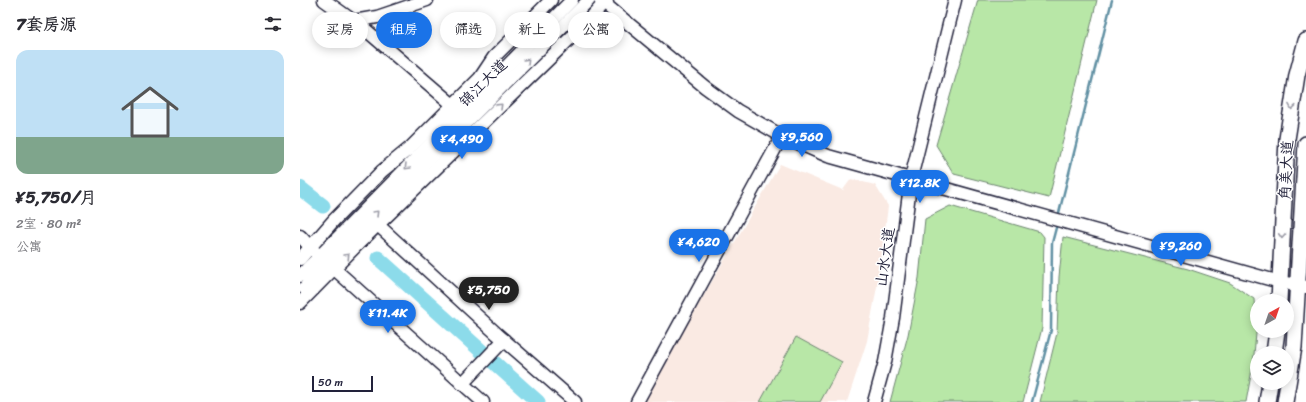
<!DOCTYPE html>
<html lang="zh">
<head>
<meta charset="utf-8">
<style>
	body { margin:0; font-family:Sriracha,"LXGW WenKai TC",sans-serif; background:#f7f7f7; color:#2b2b33; height:100vh; display:flex; flex-direction:column; font-size:15px; white-space:nowrap }
	* { box-sizing:border-box; margin:0 }
	p { font-size:13px; color:#7c7c81 }
	.icon { flex:none; width:22px; height:22px; fill:none; stroke:currentColor; stroke-width:2; stroke-linecap:round; stroke-linejoin:round }
	.map { position:relative; flex:1; overflow:hidden }
	.panel { display:flex; flex-direction:column; background:#fff; width:300px }
	.panel>* { flex:none }
	.banner { position:absolute; left:12px; top:12px; width:380px; height:36px; display:flex; gap:8px }
	.needle { width:26px; rotate:40deg }
	.buttons { position:absolute; left:950px; top:294px; display:grid; gap:8px }
	.buttons a { display:grid; place-items:center; width:44px; height:44px; border-radius:50%; background:#fff; box-shadow:0 2px 10px #0003; font-size:20px }
	.scale { position:absolute; left:12px; bottom:10px; width:61px; box-sizing:border-box; padding-left:4px; border:2px solid #22223b; border-top:0; font-size:11px; line-height:14px; white-space:nowrap; color:#22223b; -webkit-text-stroke:3px #fff; paint-order:stroke }
	.price { position:absolute; translate:-50% -34px; padding:0 9px; border-radius:14px; background:#1a73e8; color:#fff; font-size:13px; line-height:26px; filter:drop-shadow(0 1px 2px #0008) }
	.price::after { content:''; position:absolute; left:50%; top:24px; width:12px; height:9px; margin-left:-6px; background:inherit; clip-path:polygon(0 0,100% 0,50% 100%) }
	.price.on { background:#222; color:#fff }
	ul { padding:0; list-style:none }
	li { display:grid; align-content:center; gap:8px; height:212px; padding:0 16px }
	li+li { border-top:1px solid #e1e1e2 }
	li span { display:grid; place-items:center; height:124px; border-radius:12px; color:#555 }
	li>.icon { margin-inline-start:auto }
	span .icon { width:72px; height:72px; fill:#fffc; stroke-width:1 }
	li b { font-size:17px }
	h2 { display:flex; justify-content:space-between; align-items:center; height:48px; padding:0 16px; font-size:17px }
	.pill { padding:0 14px; border-radius:18px; background:#fff; box-shadow:0 2px 10px #0003; font-size:14px; line-height:36px }
	.pill.on { background:#1a73e8; color:#fff }
	main { display:flex; flex:1; min-height:0 }
	.map>svg:first-child { display:block }
</style>
</head>
<body>
<main>
<section class="panel">
<h2>7套房源<svg class="icon" aria-label="filters" viewBox="0 0 24 24"><path d="M4 7h16M4 17h16"/><circle cx="9" cy="7" r="2"/><circle cx="15" cy="17" r="2"/></svg></h2>
<ul>
<li><span style="background:linear-gradient(#bfe0f5 70%,#7fa58c 0)"><svg class="icon" aria-label="home" viewBox="0 0 24 24"><path d="M3 11l9-7 9 7M6 9v11h12V9"/></svg></span><div><b>¥5,750/月</b><p>2室 · 80 m²</p><p>公寓</p></div></li>
</ul>
</section>
<div class="map">
<svg width="1006" height="402" viewBox="0 0 1006 402">
	<rect width="100%" height="100%" fill="#fff"/>
	<filter id="ink" filterUnits="userSpaceOnUse"><feTurbulence type="fractalNoise" baseFrequency=".025" numOctaves="2"/><feDisplacementMap in="SourceGraphic" scale="8" xChannelSelector="R" yChannelSelector="G"/><feConvolveMatrix kernelMatrix="1 2 1 2 8 2 1 2 1" color-interpolation-filters="sRGB"/></filter>
	<g filter="url(#ink)">
		<polygon fill="#faeae3" points="480,164 543,190 551,179 575,185 588,206 580,270 567,341 547,402 342,402"/>
		<g fill="#b8e7a7" stroke="#6d8471">
			<polygon points="678,0 797,0 749,198 654,174 636,145"/>
			<polygon points="650,206 740,232 744,237 742,328 723,402 590,402 608,335 619,278 625,219"/>
			<polygon points="763,237 888,269 930,283 954,299 956,334 953,364 946,402 740,402 757,333 759,277"/>
			<polygon points="496,337 542,362 520,402 460,402"/>
		</g>
		<g fill="none" stroke-linecap="round" stroke-linejoin="round">
			<g stroke="#6291a4" stroke-width="2.5">
				<polyline points="758,217 812,0"/>
				<polyline points="732,402 751,330 752,243 757,224"/>
			</g>
			<g stroke="#8cdbea" stroke-width="15">
				<polyline points="0,188 23,206"/>
				<polyline points="78,258 238,402"/>
			</g>
			<g stroke="#22223b" stroke-width="15">
				<g id="minor">
					<polyline points="24,0 66,30 153,105"/>
					<polyline points="300,0 405,87 438,111 482,136 528,156 980,282 1006,287"/>
					<polyline points="54,21 77,17 127,0"/>
					<polyline points="78,225 197,334 275,402"/>
					<polyline points="0,236 15,252"/>
					<polyline points="0,259 34,220 82,171 110,148 180,78 194,57 251,0"/>
					<polyline points="29,264 183,402"/>
					<polyline points="0,276 272,0"/>
					<polyline points="4,288 51,237 289,0"/>
					<polyline points="0,303 58,244 287,22 307,0"/>
					<polyline points="162,384 204,340"/>
					<polyline points="337,402 482,136"/>
					<polyline points="574,402 585,362 593,318 611,178 655,0"/>
				</g>
			</g>
			<g stroke="#22223b" stroke-width="18">
				<g id="major">
					<polyline points="979,301 987,139 997,75 1006,41"/>
					<polyline points="974,353 977,331"/>
					<polyline points="967,402 970,383"/>
					<polyline points="985,402 994,347 1006,144"/>
				</g>
			</g>
			<use href="#minor" stroke="#fff" stroke-width="12"/>
			<use href="#major" stroke="#fff" stroke-width="15"/>
		</g>
		<defs><path id="oneway-chevron" d="M-2-3.5L2.5 0L-2 3.5" fill="none" stroke-width="1.6" stroke-linecap="round" stroke-linejoin="round"/></defs>
		<g stroke="#9c9ca7">
			<use href="#oneway-chevron" transform="translate(227 61) rotate(-45)"/>
			<use href="#oneway-chevron" transform="translate(200 106) rotate(-44)"/>
			<use href="#oneway-chevron" transform="translate(992 107) rotate(99)"/>
			<use href="#oneway-chevron" transform="translate(107 167) rotate(135)"/>
			<use href="#oneway-chevron" transform="translate(76 213) rotate(-45)"/>
			<use href="#oneway-chevron" transform="translate(982 236) rotate(93)"/>
			<use href="#oneway-chevron" transform="translate(47 256) rotate(-47)"/>
		</g>
	</g>
	<g text-anchor="middle" stroke-width="3" stroke-linejoin="round" paint-order="stroke">
		<g font-size="15" fill="#22223b" stroke="#fff">
			<text transform="translate(183 83) rotate(-45)" y="5">锦江大道</text>
			<text transform="translate(986 170) rotate(-87)" y="5">角美大道</text>
			<text transform="translate(585 257) rotate(-82)" y="5">山水大道</text>
		</g>
	</g>
</svg>
<div class="buttons">
<a><svg class="needle" viewBox="-14 -14 28 28"><path d="M0-13l5 13h-10z" fill="#e53935"/><path d="M0 13l5-13h-10z" fill="#7c7c81"/></svg></a>
<a><svg class="icon" aria-label="layers" viewBox="0 0 24 24"><path d="M12 4l9 5-9 5-9-5zM3 14l9 5 9-5"/></svg></a>
</div>
<div class="scale">50 m</div>
<b class="price" style="left:502px;top:158px">¥9,560</b>
<b class="price" style="left:162px;top:160px">¥4,490</b>
<b class="price" style="left:620px;top:204px">¥12.8K</b>
<b class="price" style="left:399px;top:263px">¥4,620</b>
<b class="price" style="left:881px;top:267px">¥9,260</b>
<b class="price on" style="left:189px;top:311px">¥5,750</b>
<b class="price" style="left:88px;top:334px">¥11.4K</b>
<div class="banner">
<a class="pill">买房</a>
<a class="pill on">租房</a>
<a class="pill">筛选</a>
<a class="pill">新上</a>
<a class="pill">公寓</a>
</div>
</div>
</main>
</body>
</html>
